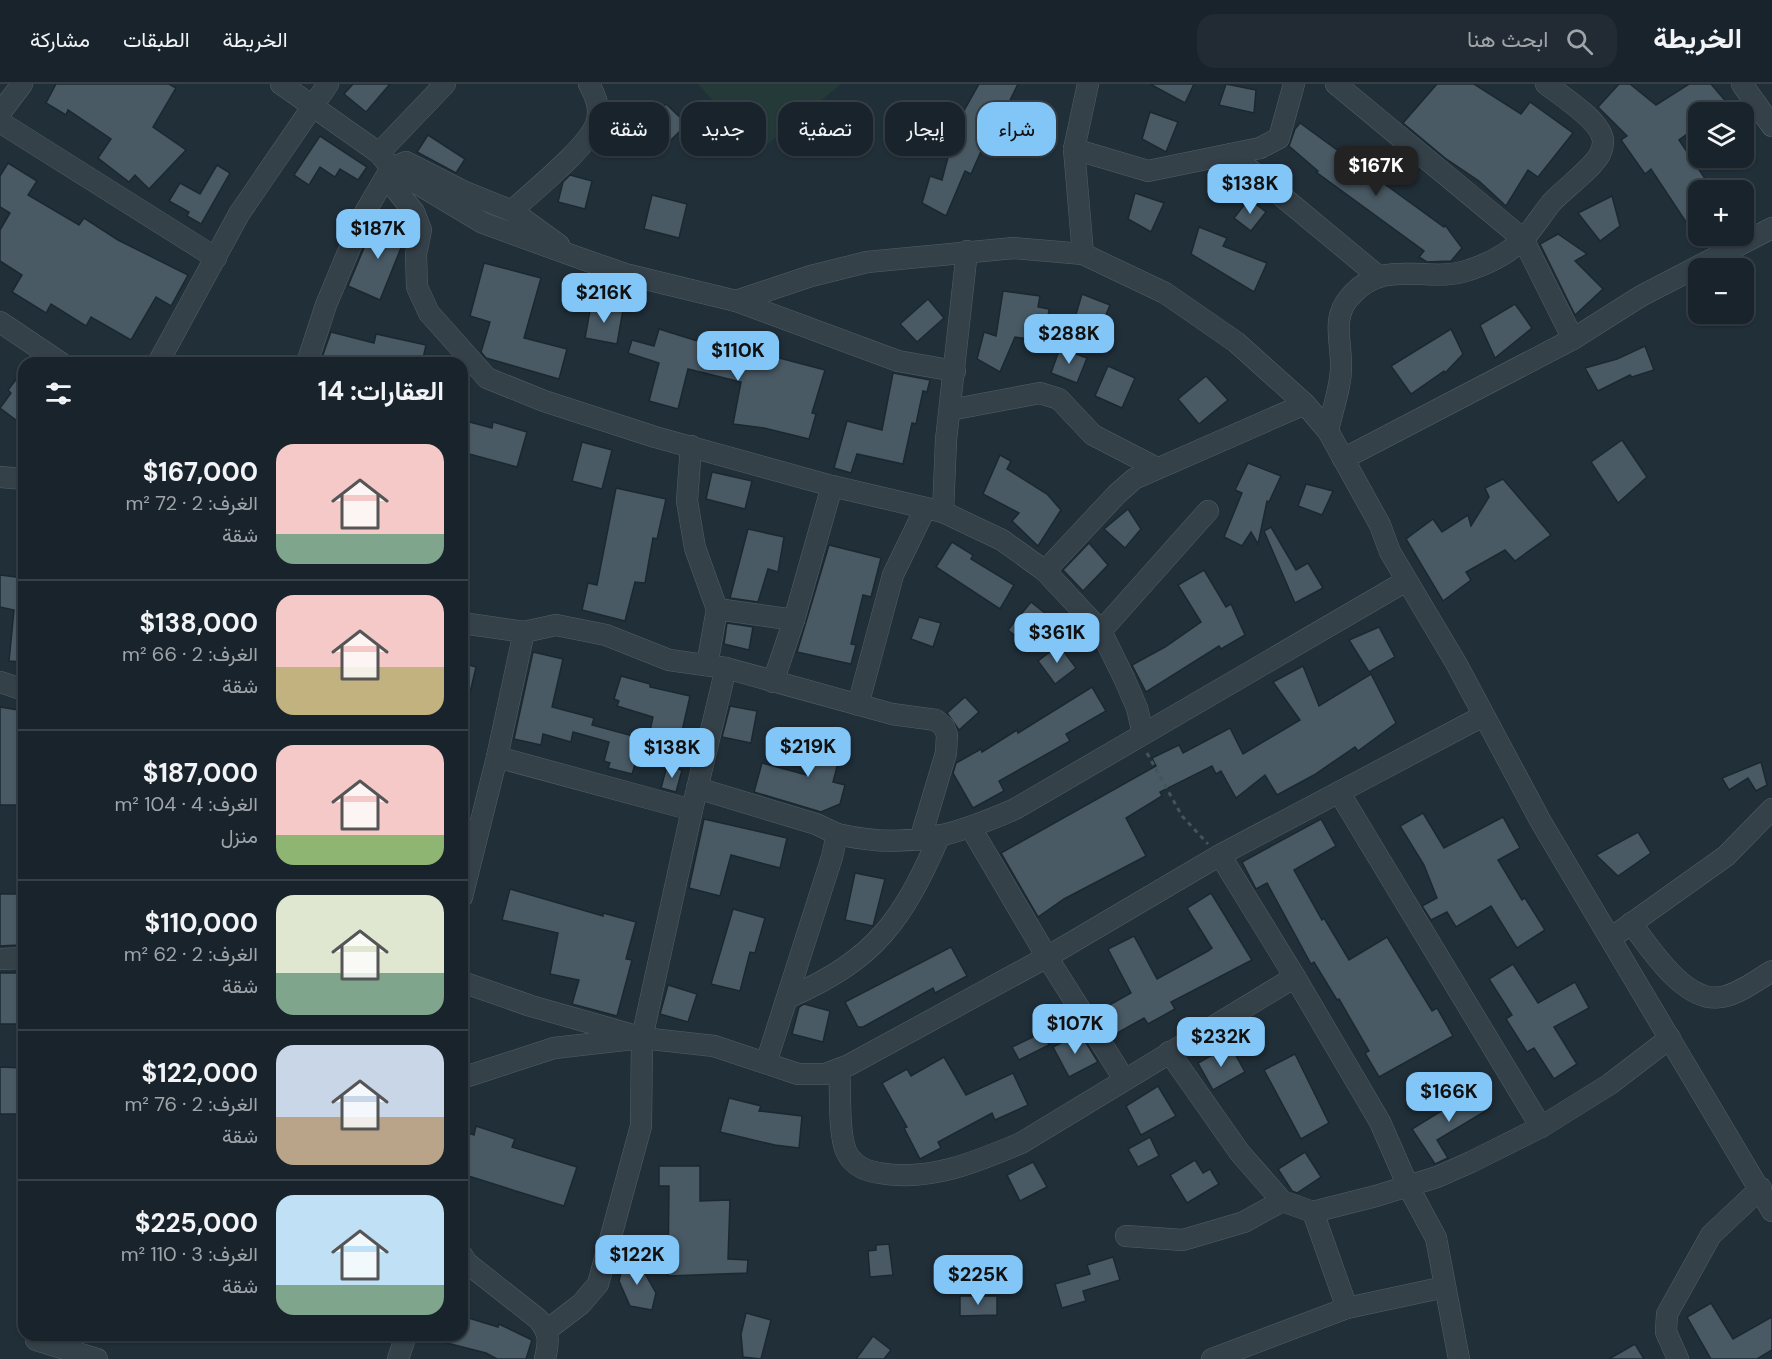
<!DOCTYPE html>
<html lang="ar">
<head>
<meta charset="utf-8">
<style>
	body { margin:0; font-family:"DM Sans",Vazirmatn,sans-serif; background:#222b33; color:#f1f3f6; direction:rtl; height:100vh; display:flex; flex-direction:column; font-size:22px; white-space:nowrap }
	* { box-sizing:border-box; margin:0 }
	p { font-size:20px; color:#9fa4a9 }
	.icon { flex:none; width:33px; height:33px; fill:none; stroke:currentColor; stroke-width:2; stroke-linecap:round; stroke-linejoin:round }
	.map { position:relative; flex:1; overflow:hidden; direction:ltr }
	.panel { position:absolute; left:18px; top:273px; width:450px; height:984px; display:flex; flex-direction:column; background:#19232b; border-radius:18px; box-shadow:0 2px 4px #0004,0 0 0 2px #374047; direction:rtl }
	.panel>* { flex:none }
	.hud { position:absolute; left:486px; top:18px; width:570px; height:54px; direction:rtl; display:flex; gap:12px }
	.buttons { position:absolute; left:1688px; top:18px; display:grid; gap:12px }
	.buttons a { display:grid; place-items:center; width:66px; height:66px; border-radius:12px; background:#19232b; box-shadow:0 2px 4px #0004,0 0 0 2px #374047; font-size:30px }
	.price { position:absolute; translate:-50% -51px; padding:0 14px; border-radius:12px; background:#82c5f7; color:#111; font-size:20px; line-height:39px; filter:drop-shadow(0 2px 3px #0008) }
	.price::after { content:''; position:absolute; left:50%; top:36px; width:18px; height:14px; margin-left:-9px; background:inherit; clip-path:polygon(0 0,100% 0,50% 100%) }
	.price.selected { background:#222; color:#fff }
	ul { padding:0; list-style:none }
	li { display:flex; align-items:center; gap:18px; height:150px; padding:0 24px }
	li+li { border-top:2px solid #374047 }
	li span { display:grid; place-items:center; flex:none; width:168px; height:120px; border-radius:18px; color:#555 }
	li>.icon { margin-inline-start:auto }
	span .icon { width:72px; height:72px; fill:#fffc; stroke-width:1 }
	li b { font-size:26px }
	h2 { display:flex; justify-content:space-between; align-items:center; height:72px; padding:0 24px; font-size:26px }
	.pill { padding:0 21px; border-radius:18px; background:#19232b; box-shadow:0 2px 4px #0004,0 0 0 2px #374047; font-size:21px; line-height:54px }
	.pill.selected { background:#82c5f7; color:#111 }
	header { display:flex; align-items:center; gap:36px; box-sizing:border-box; height:84px; padding:0 30px; background:#19232b; border-bottom:2px solid #374047 }
	header strong { font-size:28px }
	nav { display:flex; gap:33px; margin-inline-start:auto; font-size:21px }
	.search { width:420px; height:54px; background:#222b33; display:flex; align-items:center; gap:15px; box-sizing:border-box; padding:0 21px; border-radius:18px; color:#9fa4a9; font-size:22px }
	.map>svg:first-child { display:block }
</style>
</head>
<body>
<header>
<strong>الخريطة</strong>
<div class="search"><svg class="icon" aria-label="search" viewBox="0 0 24 24"><circle cx="10" cy="10" r="6"/><path d="M15 15l6 6"/></svg>ابحث هنا</div>
<nav><a>الخريطة</a><a>الطبقات</a><a>مشاركة</a></nav>
</header>
<div class="map">
<svg width="1772" height="1275" viewBox="0 0 1772 1275">
	<rect width="100%" height="100%" fill="#212f39"/>
	<polygon fill="#233a38" points="698,0 841,0 758,68"/>
	<g fill="#495a65" stroke="#1c2830" stroke-width="1.5">
		<polygon points="56,0 169,0 176,4 153,43 186,66 149,105 135,91 129,98 98,74 111,55 68,26 66,31 46,19"/>
		<polygon points="353,0 390,0 366,28 344,10"/>
		<polygon points="979,0 1018,0 989,59 986,56 971,90 965,87 946,132 922,119 930,92 942,96 957,39"/>
		<polygon points="1150,0 1194,0 1185,19"/>
		<polygon points="1226,0 1256,6 1254,29 1219,21"/>
		<polygon points="1437,0 1474,0 1521,30 1530,18 1573,49 1538,93 1528,86 1506,122 1479,97 1445,74 1403,39"/>
		<polygon points="1619,0 1630,0 1656,21 1689,0 1711,0 1728,20 1716,28 1698,28 1698,42 1679,56 1708,99 1698,104 1698,156 1651,85 1645,90 1621,56 1627,52 1598,23"/>
		<polygon points="666,20 687,40 667,60 647,40"/>
		<polygon points="1150,28 1178,38 1166,68 1142,55"/>
		<polygon points="1300,39 1336,65 1362,79 1360,82 1444,143 1445,141 1462,164 1451,177 1427,178 1419,173 1424,167 1316,88 1318,87 1289,62 1295,45"/>
		<polygon points="428,51 465,75 456,89 417,68"/>
		<polygon points="320,52 367,83 358,96 340,85 335,93 320,83 309,101 294,91"/>
		<polygon points="8,79 37,97 28,111 79,141 84,134 118,156 188,191 171,222 156,213 131,256 91,233 86,242 51,220 46,229 12,208 22,191 0,177 0,146 10,129 0,123 0,92"/>
		<polygon points="217,81 230,89 201,140 187,132 189,128 169,117 180,99 200,110"/>
		<polygon points="570,91 592,97 585,125 558,118 563,98"/>
		<polygon points="1135,109 1164,119 1151,148 1128,135"/>
		<polygon points="652,111 687,120 679,154 644,145"/>
		<polygon points="1612,112 1620,142 1600,157 1578,129"/>
		<polygon points="1249,115 1266,128 1251,147 1234,134"/>
		<polygon points="376,135 407,149 380,216 348,202"/>
		<polygon points="1199,143 1227,154 1223,162 1267,179 1254,208 1191,170"/>
		<polygon points="1558,150 1587,170 1575,177 1603,205 1575,231 1540,160"/>
		<polygon points="484,179 541,194 524,254 567,265 559,295 486,274 481,268 490,238 470,232"/>
		<polygon points="1003,207 1040,212 1038,223 1049,225 1045,257 1015,253 1000,288 977,275 984,248 996,252"/>
		<polygon points="1082,210 1110,221 1098,250 1074,237"/>
		<polygon points="928,215 944,234 917,258 900,240"/>
		<polygon points="1515,220 1532,244 1495,274 1480,241"/>
		<polygon points="591,221 623,226 617,260 585,254"/>
		<polygon points="659,245 707,260 752,270 753,267 825,286 812,329 816,330 809,355 764,344 733,340 741,298 688,285 678,325 649,317 659,279 628,269 632,256 654,262"/>
		<polygon points="1451,245 1463,270 1445,289 1444,287 1411,310 1391,282"/>
		<polygon points="331,248 374,259 376,250 426,261 422,279 320,279"/>
		<polygon points="1645,262 1654,286 1632,293 1630,291 1598,307 1585,284 1617,275"/>
		<polygon points="1060,264 1087,274 1077,299 1051,289"/>
		<polygon points="1108,282 1135,294 1122,324 1095,312"/>
		<polygon points="24,285 24,342 0,324 11,309 8,306"/>
		<polygon points="893,289 930,296 927,308 923,307 916,340 912,339 903,380 857,370 851,389 834,384 847,337 882,346"/>
		<polygon points="1206,292 1228,316 1199,340 1178,315"/>
		<polygon points="462,336 492,344 493,338 527,348 517,383 462,368"/>
		<polygon points="1622,356 1647,393 1618,419 1591,378"/>
		<polygon points="582,358 612,366 602,405 572,397"/>
		<polygon points="1000,371 1011,377 1007,385 1047,410 1061,426 1038,462 1012,437 1019,429 983,410"/>
		<polygon points="1248,379 1281,392 1269,418 1267,417 1258,460 1251,448 1242,462 1224,453 1242,409 1235,406"/>
		<polygon points="712,388 752,397 745,425 706,415"/>
		<polygon points="1503,395 1551,451 1515,477 1505,466 1466,488 1471,496 1443,517 1406,455 1433,435 1442,448 1468,431 1471,442 1489,413 1485,404"/>
		<polygon points="1306,400 1333,407 1322,431 1298,422"/>
		<polygon points="616,404 666,415 657,455 653,454 645,499 635,498 625,537 582,526 588,499 597,501"/>
		<polygon points="1128,425 1141,445 1125,464 1104,445"/>
		<polygon points="1271,443 1296,486 1308,479 1323,504 1295,519 1264,447"/>
		<polygon points="748,445 784,453 778,488 768,485 758,518 730,514"/>
		<polygon points="952,458 973,471 971,475 1014,501 1000,525 936,483"/>
		<polygon points="1089,459 1108,481 1083,507 1063,486"/>
		<polygon points="829,461 881,474 871,513 863,511 851,560 856,561 851,580 797,568"/>
		<polygon points="1204,486 1226,523 1231,520 1245,551 1221,565 1219,562 1146,608 1132,581 1165,563 1201,538 1178,501"/>
		<polygon points="0,491 24,494 24,578 9,577 14,526 0,523"/>
		<polygon points="1031,518 1051,534 1028,562 1008,546"/>
		<polygon points="919,533 941,539 933,563 911,555"/>
		<polygon points="727,539 753,543 749,566 724,560"/>
		<polygon points="1379,543 1395,573 1369,588 1349,556"/>
		<polygon points="1059,561 1076,584 1055,600 1038,577"/>
		<polygon points="533,568 563,575 552,623 594,634 592,641 648,656 653,633 617,622 619,617 614,615 621,592 650,600 650,603 690,612 674,682 637,674 632,690 608,684 610,679 604,677 609,658 573,648 571,658 543,650 541,661 514,655"/>
		<polygon points="462,579 476,583 467,622 462,621"/>
		<polygon points="1303,582 1319,622 1371,590 1396,639 1358,667 1355,663 1314,691 1277,711 1265,691 1236,714 1221,687 1216,690 1212,682 1160,708 1162,712 1126,734 1146,772 1064,815 1038,833 1001,769 1156,682 1152,674 1179,661 1183,669 1230,644 1243,670 1300,636 1273,598"/>
		<polygon points="1092,603 1106,627 1066,650 1070,657 999,697 1004,707 973,724 953,689 956,679 981,665 982,668 1017,646 1018,649"/>
		<polygon points="965,613 979,628 959,646 947,629"/>
		<polygon points="730,622 757,627 751,659 722,653"/>
		<polygon points="0,623 24,627 24,721 0,721"/>
		<polygon points="819,645 845,652 833,698 845,701 840,720 821,728 754,708 762,679 807,691"/>
		<polygon points="1761,678 1767,701 1756,707 1748,694 1729,706 1722,694"/>
		<polygon points="667,682 682,686 676,708 661,704"/>
		<polygon points="1423,729 1444,764 1503,733 1520,764 1498,776 1522,816 1525,814 1545,846 1517,864 1491,822 1456,843 1447,828 1431,836 1422,822 1437,814 1424,781 1400,742"/>
		<polygon points="704,735 787,754 780,784 731,771 720,812 689,804"/>
		<polygon points="1321,735 1336,762 1294,786 1322,836 1324,834 1349,876 1387,853 1432,927 1437,924 1453,952 1379,993 1365,969 1369,967 1339,915 1337,916 1314,878 1311,880 1267,799 1256,805 1242,778"/>
		<polygon points="1638,748 1651,769 1618,792 1596,771"/>
		<polygon points="855,789 885,795 873,842 845,836"/>
		<polygon points="510,805 603,832 603,829 636,838 626,875 632,876 617,932 572,920 579,896 550,890 558,849 502,836"/>
		<polygon points="1211,809 1252,876 1171,918 1175,925 1148,940 1144,934 1112,952 1097,928 1131,909 1108,865 1134,852 1157,895 1208,867 1212,864 1187,824"/>
		<polygon points="0,810 17,810 23,817 18,861 0,862"/>
		<polygon points="733,825 765,834 755,869 750,868 740,907 711,900"/>
		<polygon points="951,863 967,892 935,909 933,904 863,943 858,943 845,918"/>
		<polygon points="1513,880 1538,919 1575,898 1589,924 1554,943 1577,980 1554,995 1534,964 1527,968 1506,935 1512,931 1489,895"/>
		<rect x="0" y="889" width="24" height="51"/>
		<polygon points="668,901 697,910 688,938 660,930"/>
		<polygon points="804,920 830,927 823,958 792,950 799,923"/>
		<polygon points="1043,948 1049,961 1019,976 1012,963"/>
		<polygon points="1080,949 1098,978 1069,993 1053,963"/>
		<polygon points="1230,961 1245,988 1213,1006 1198,979"/>
		<polygon points="1295,970 1329,1039 1301,1055 1264,986"/>
		<polygon points="944,973 966,1011 1013,989 1028,1021 995,1036 992,1029 938,1058 941,1064 920,1075 904,1044 907,1043 882,999 907,985 911,992"/>
		<polygon points="0,983 24,984 24,1030 0,1030"/>
		<polygon points="1158,1002 1176,1032 1141,1051 1126,1022"/>
		<polygon points="1477,1005 1489,1025 1437,1056 1448,1074 1435,1080 1412,1045"/>
		<polygon points="729,1014 761,1022 759,1027 802,1032 799,1064 775,1061 720,1048"/>
		<polygon points="476,1042 515,1055 512,1063 577,1083 564,1122 462,1090 462,1047 474,1051"/>
		<polygon points="1150,1053 1159,1072 1138,1083 1128,1065"/>
		<polygon points="1305,1068 1321,1093 1297,1109 1292,1107 1278,1085"/>
		<polygon points="1195,1076 1203,1089 1210,1085 1219,1100 1187,1119 1170,1091"/>
		<polygon points="1033,1078 1047,1103 1020,1117 1007,1091"/>
		<polygon points="659,1082 700,1082 700,1117 730,1116 728,1175 748,1176 747,1189 668,1192 669,1102 659,1102"/>
		<polygon points="889,1160 893,1191 870,1193 868,1167 876,1166 876,1161"/>
		<polygon points="1113,1173 1120,1196 1083,1207 1086,1217 1062,1224 1055,1200 1090,1190 1087,1181"/>
		<polygon points="624,1175 639,1179 656,1209 652,1226 630,1222 619,1197"/>
		<polygon points="960,1212 997,1212 997,1231 960,1232"/>
		<polygon points="1711,1219 1733,1255 1772,1233 1772,1266 1757,1275 1711,1275 1687,1233"/>
		<polygon points="746,1229 771,1236 761,1275 743,1273 741,1250"/>
		<polygon points="462,1232 498,1243 499,1240 532,1256 526,1275 497,1275 486,1269 431,1255 432,1251 462,1251"/>
		<polygon points="873,1252 891,1266 884,1275 856,1275"/>
		<polygon points="1635,1260 1644,1275 1609,1275"/>
	</g>
	<g fill="none" stroke-linecap="round" stroke-linejoin="round">
		<g stroke="#525f67" stroke-width="22">
			<g id="minor">
				<polyline points="281,0 379,69 391,84 397,107 414,128 421,146 416,170 417,203 429,229 487,294 544,317 655,353 832,402 943,428 1002,456 1045,487 1101,547 1124,594 1137,624 1143,650"/>
				<polyline points="1336,0 1523,155 1573,255"/>
				<polyline points="1742,0 1772,42"/>
				<polyline points="0,29 22,0"/>
				<polyline points="0,38 216,174"/>
				<polyline points="1074,65 1148,87 1260,64 1279,54 1294,0"/>
				<polyline points="379,69 445,0"/>
				<polyline points="1231,70 1378,192"/>
				<polyline points="391,84 483,139 571,171 625,190 736,217 898,277 955,287"/>
				<path d="M512,127C533,107 587,64 596,40C601,25 596,13 589,0"/>
				<polyline points="1083,170 1074,65 1088,0"/>
				<polyline points="736,217 811,192 867,178 1014,164 1083,170 1165,209 1236,258 1305,320 1328,347 1380,441 1390,468 1456,579 1541,738 1772,1127"/>
				<polyline points="0,238 61,279"/>
				<polyline points="158,279 239,130 328,0"/>
				<polyline points="307,279 326,221 364,130 391,84 406,78 465,108 512,127 559,161"/>
				<polyline points="950,326 1040,309 1059,315 1093,351 1157,384"/>
				<path d="M1328,347C1332,326 1342,301 1341,280C1341,256 1332,234 1349,214C1385,171 1427,201 1469,186C1488,180 1509,169 1524,154C1534,144 1542,130 1552,118C1565,104 1591,86 1600,70C1602,66 1603,61 1603,57C1602,37 1561,12 1546,0"/>
				<polyline points="691,362 687,417 695,464 717,525 707,581"/>
				<polyline points="1343,375 1573,255 1641,212 1772,144"/>
				<polyline points="0,393 24,395"/>
				<polyline points="943,428 946,356 967,167"/>
				<polyline points="1045,487 1117,410 1134,395 1305,320"/>
				<polyline points="717,525 794,536"/>
				<polyline points="462,539 524,548 556,541 606,551 669,576 726,584 892,630 936,636 944,643 947,651 946,669 920,756"/>
				<polyline points="1101,547 1208,427"/>
				<polyline points="0,598 24,606"/>
				<polyline points="773,598 794,536 832,402"/>
				<polyline points="858,621 893,491 925,425"/>
				<polyline points="497,673 692,726"/>
				<polyline points="697,704 816,740 837,750 832,773 766,979"/>
				<polyline points="1339,708 1541,1043"/>
				<polyline points="971,744 1047,873 1124,995"/>
				<path d="M837,750C907,766 951,753 1015,725L1406,497"/>
				<polyline points="1220,771 1295,893 1380,1038 1408,1102 1436,1154 1459,1275"/>
				<polyline points="462,813 497,673 524,548"/>
				<path d="M1631,839C1650,864 1685,920 1722,913C1739,910 1757,896 1772,887"/>
				<polyline points="1611,854 1726,772 1772,725"/>
				<polyline points="0,875 24,874"/>
				<polyline points="462,898 531,922 633,951"/>
				<path d="M790,913C877,874 902,837 940,751"/>
				<polyline points="1169,968 1240,1069 1282,1117 1313,1128 1376,1112 1437,1093 1471,1078 1541,1043 1610,1000 1670,954"/>
				<path d="M839,985C841,1007 838,1047 846,1067C852,1081 866,1087 879,1089C929,1098 976,1078 1021,1059L1295,893"/>
				<polyline points="462,994 554,964 642,954 714,962 798,990 825,990 849,981 1047,873 1220,771 1483,632"/>
				<polyline points="1313,1128 1347,1224"/>
				<polyline points="1126,1152 1183,1156 1244,1138 1282,1117"/>
				<path d="M462,1171L467,1179L538,1235C550,1249 549,1257 545,1275"/>
				<polyline points="547,1246 581,1220 598,1200 641,1042 642,954 692,726 726,584"/>
				<polyline points="36,1256 97,1275"/>
				<polyline points="398,1275 406,1251"/>
				<polyline points="1212,1275 1347,1224 1445,1203"/>
				<polyline points="1678,1275 1666,1248 1667,1230 1711,1151 1761,1104"/>
			</g>
		</g>
		<polyline stroke="#415655" stroke-width="3" stroke-dasharray="4.5 4.5" stroke-linecap="butt" points="1147,669 1182,732 1208,760"/>
		<use href="#minor" stroke="#354149" stroke-width="21"/>
	</g>
</svg>
<div class="buttons">
<a><svg class="icon" aria-label="layers" viewBox="0 0 24 24"><path d="M12 4l9 5-9 5-9-5zM3 14l9 5 9-5"/></svg></a>
<a>+</a>
<a>−</a>
</div>
<b class="price selected" style="left:1376px;top:113px">$167K</b>
<b class="price" style="left:1250px;top:131px">$138K</b>
<b class="price" style="left:378px;top:176px">$187K</b>
<b class="price" style="left:604px;top:240px">$216K</b>
<b class="price" style="left:1069px;top:281px">$288K</b>
<b class="price" style="left:738px;top:298px">$110K</b>
<b class="price" style="left:1057px;top:580px">$361K</b>
<b class="price" style="left:808px;top:694px">$219K</b>
<b class="price" style="left:672px;top:695px">$138K</b>
<b class="price" style="left:1075px;top:971px">$107K</b>
<b class="price" style="left:1221px;top:984px">$232K</b>
<b class="price" style="left:1449px;top:1039px">$166K</b>
<b class="price" style="left:637px;top:1202px">$122K</b>
<b class="price" style="left:978px;top:1222px">$225K</b>
<div class="hud">
<a class="pill selected">شراء</a>
<a class="pill">إيجار</a>
<a class="pill">تصفية</a>
<a class="pill">جديد</a>
<a class="pill">شقة</a>
</div>
<section class="panel">
<h2>العقارات: 14<svg class="icon" aria-label="filters" viewBox="0 0 24 24"><path d="M4 7h16M4 17h16"/><circle cx="9" cy="7" r="2"/><circle cx="15" cy="17" r="2"/></svg></h2>
<ul>
<li><span style="background:linear-gradient(#f6c9c9 75%,#7fa58c 0)"><svg class="icon" aria-label="home" viewBox="0 0 24 24"><path d="M3 11l9-7 9 7M6 9v11h12V9"/></svg></span><div><b>$167,000</b><p>الغرف: 2 · 72 m²</p><p>شقة</p></div></li>
<li><span style="background:linear-gradient(#f6c9c9 60%,#c2b280 0)"><svg class="icon" aria-label="home" viewBox="0 0 24 24"><path d="M3 11l9-7 9 7M6 9v11h12V9"/></svg></span><div><b>$138,000</b><p>الغرف: 2 · 66 m²</p><p>شقة</p></div></li>
<li><span style="background:linear-gradient(#f6c9c9 75%,#8fb573 0)"><svg class="icon" aria-label="home" viewBox="0 0 24 24"><path d="M3 11l9-7 9 7M6 9v11h12V9"/></svg></span><div><b>$187,000</b><p>الغرف: 4 · 104 m²</p><p>منزل</p></div></li>
<li><span style="background:linear-gradient(#dfe7d0 65%,#7fa58c 0)"><svg class="icon" aria-label="home" viewBox="0 0 24 24"><path d="M3 11l9-7 9 7M6 9v11h12V9"/></svg></span><div><b>$110,000</b><p>الغرف: 2 · 62 m²</p><p>شقة</p></div></li>
<li><span style="background:linear-gradient(#c9d6e8 60%,#b9a48a 0)"><svg class="icon" aria-label="home" viewBox="0 0 24 24"><path d="M3 11l9-7 9 7M6 9v11h12V9"/></svg></span><div><b>$122,000</b><p>الغرف: 2 · 76 m²</p><p>شقة</p></div></li>
<li><span style="background:linear-gradient(#bfe0f5 75%,#7fa58c 0)"><svg class="icon" aria-label="home" viewBox="0 0 24 24"><path d="M3 11l9-7 9 7M6 9v11h12V9"/></svg></span><div><b>$225,000</b><p>الغرف: 3 · 110 m²</p><p>شقة</p></div></li>
</ul>
</section>
</div>
</body>
</html>
